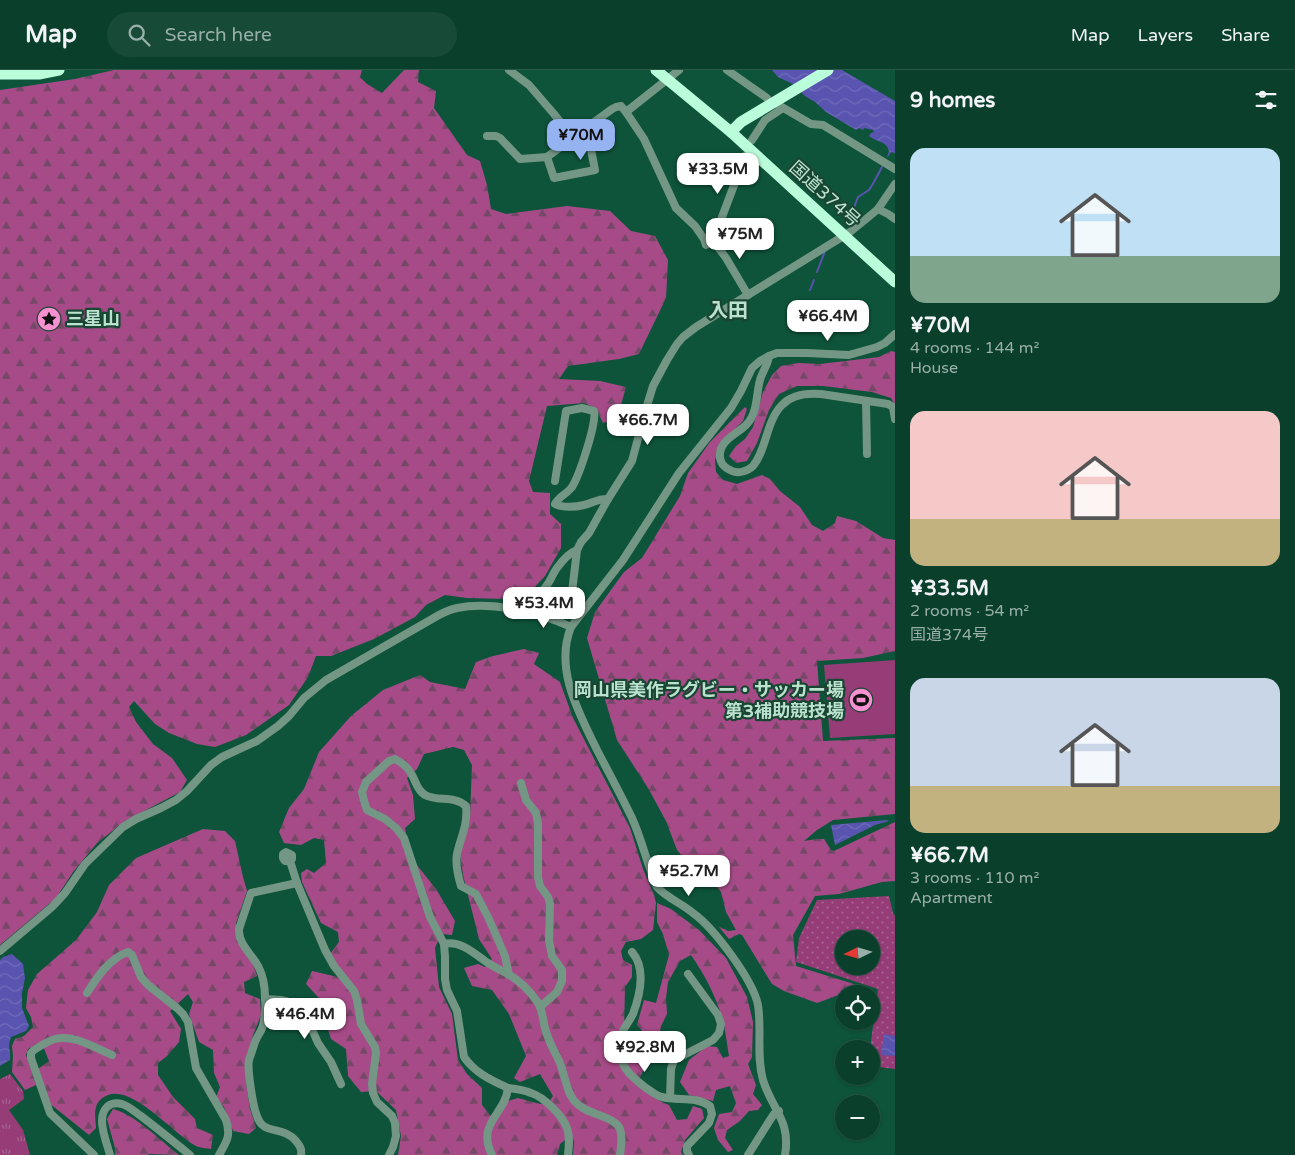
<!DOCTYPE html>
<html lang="en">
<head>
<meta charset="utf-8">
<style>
	body { margin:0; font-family:"Varela Round","Noto Sans JP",sans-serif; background:#184a38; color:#f1f3f6; height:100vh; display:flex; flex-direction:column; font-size:19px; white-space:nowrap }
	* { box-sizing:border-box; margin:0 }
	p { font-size:16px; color:#99afa9 }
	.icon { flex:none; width:28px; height:28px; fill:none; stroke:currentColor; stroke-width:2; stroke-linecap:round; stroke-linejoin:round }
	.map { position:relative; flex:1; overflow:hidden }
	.sheet { display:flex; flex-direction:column; background:#0a3f2c; width:400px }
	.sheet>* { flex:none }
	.needle { width:32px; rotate:265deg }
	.fabs { position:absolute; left:835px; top:860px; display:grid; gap:10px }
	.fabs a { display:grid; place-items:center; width:45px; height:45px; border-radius:50%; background:#0a3f2c; box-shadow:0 1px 4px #0004,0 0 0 1px #2a5848; font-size:25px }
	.price { position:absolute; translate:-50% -42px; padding:0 11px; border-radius:10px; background:#fff; color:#222; font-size:16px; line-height:32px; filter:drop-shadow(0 1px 2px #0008) }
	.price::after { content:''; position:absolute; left:50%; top:30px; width:15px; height:11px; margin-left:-8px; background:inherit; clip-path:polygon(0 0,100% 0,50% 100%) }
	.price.active { background:#95b2f1; color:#111 }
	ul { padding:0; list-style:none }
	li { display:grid; align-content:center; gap:10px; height:265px; padding:0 15px }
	li span { display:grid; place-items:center; height:155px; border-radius:15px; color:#555 }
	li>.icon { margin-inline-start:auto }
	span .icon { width:90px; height:90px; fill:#fffc; stroke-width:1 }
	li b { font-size:21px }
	h2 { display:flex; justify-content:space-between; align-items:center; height:60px; padding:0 15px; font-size:21px }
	header { display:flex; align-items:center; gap:30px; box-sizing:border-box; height:70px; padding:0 25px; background:#0a3f2c; border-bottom:1px solid #2a5848 }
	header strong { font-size:24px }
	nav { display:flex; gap:28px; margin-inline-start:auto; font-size:18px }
	.search { width:350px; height:45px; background:#184a38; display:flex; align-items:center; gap:12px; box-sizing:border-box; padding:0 18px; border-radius:28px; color:#99afa9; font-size:19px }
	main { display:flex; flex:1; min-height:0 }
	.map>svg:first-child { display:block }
</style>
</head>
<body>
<header>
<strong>Map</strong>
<div class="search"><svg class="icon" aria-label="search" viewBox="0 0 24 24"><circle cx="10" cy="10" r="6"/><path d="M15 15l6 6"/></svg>Search here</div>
<nav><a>Map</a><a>Layers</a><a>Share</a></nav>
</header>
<main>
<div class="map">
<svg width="895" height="1085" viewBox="0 0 895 1085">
	<defs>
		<pattern id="grass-tufts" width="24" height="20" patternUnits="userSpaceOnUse" patternTransform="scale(1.25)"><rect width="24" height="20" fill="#963d78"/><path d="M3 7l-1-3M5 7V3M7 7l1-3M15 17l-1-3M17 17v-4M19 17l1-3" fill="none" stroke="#a76290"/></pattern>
		<pattern id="forest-firs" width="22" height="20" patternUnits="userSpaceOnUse" patternTransform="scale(1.25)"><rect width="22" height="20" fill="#a74b88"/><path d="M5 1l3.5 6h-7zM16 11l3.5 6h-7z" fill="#754867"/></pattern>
		<pattern id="park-dots" width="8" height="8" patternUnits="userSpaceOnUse" patternTransform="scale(1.25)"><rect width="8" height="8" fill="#963d78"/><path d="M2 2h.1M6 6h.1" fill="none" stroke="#a76290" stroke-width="1.8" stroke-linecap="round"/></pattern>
		<pattern id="water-waves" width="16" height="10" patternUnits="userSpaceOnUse" patternTransform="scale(1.25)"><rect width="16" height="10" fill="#5954b0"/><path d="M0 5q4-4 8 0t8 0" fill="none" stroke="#6f6cba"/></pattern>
	</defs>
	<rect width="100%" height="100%" fill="#0e543a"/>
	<polygon fill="url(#grass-tufts)" points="10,1004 23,1021 24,1029 9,1040 23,1060 30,1085 0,1085 0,1009"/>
	<g fill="url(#forest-firs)" fill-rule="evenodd">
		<polygon points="114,0 362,0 360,7 367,14 382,23 404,0 419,0 418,12 436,21 434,38 467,85 480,91 487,115 491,139 506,144 567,136 610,141 631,161 655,166 668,190 666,228 639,284 619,289 568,296 559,309 600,311 626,317 617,349 603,353 596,338 584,333 547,336 529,411 533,422 550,423 550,444 561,454 561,478 545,506 529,523 508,529 467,528 445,525 426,535 415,547 374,569 331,586 316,586 308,607 289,635 246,665 215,677 197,674 169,663 155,654 134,631 129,637 136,652 153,674 172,688 187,710 180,722 125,751 97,773 73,802 56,828 0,875 0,20 75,9"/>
		<polygon points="891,281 895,282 895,335 891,328 872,322 823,316 797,316 779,324 769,340 757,373 747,391 736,393 729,386 736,376 745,369 753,357 763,322 772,305 781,296 798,293 820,294 879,287"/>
		<polygon points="745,337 747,339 743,351 719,375 715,390 716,402 723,410 737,414 762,405 770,409 780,421 800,437 812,455 823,461 835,453 837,446 856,451 883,468 895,470 895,581 863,588 817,591 823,671 895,668 895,744 833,750 817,760 804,771 817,769 824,769 831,780 834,781 895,752 895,811 882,812 839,824 815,826 793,865 796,896 857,915 844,923 817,933 784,921 772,914 742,865 739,864 729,869 718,856 728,861 736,860 726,842 721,822 710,808 692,798 677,780 666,751 648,718 617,670 587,568 595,542 624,502 642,488 680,426 688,403 710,372"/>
		<path d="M524,579L539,583L534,594L560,612L573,648L630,758L643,799L654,825L656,833L653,860L641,869L626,872L621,881L623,890L632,895V907L625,917L624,963L631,973L641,974L645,964L637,955L644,930L656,933L669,885L663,864L657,852V833L671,839L699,860L726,888L747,927L753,952L752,987L748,994L756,1015L753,1024L762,1035L758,1040L749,1041L740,1051L727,1060L725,1068L733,1080L728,1082L718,1070L714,1058L719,1044L732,1042L736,1033L730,1016L716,1020L713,1031L689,1025L680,1012L689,990L707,976L717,977L723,988L729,986C727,975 726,963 723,952C717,928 705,905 691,885L680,891L668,912L666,928L667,944L661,956L658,973L648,989L638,1012C645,1024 657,1030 669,1035L677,1050L687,1049L693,1036L702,1039L704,1048L685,1070L681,1082L683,1085H573L574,1072L571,1065L560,1074L557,1085H398L401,1066L396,1040L376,1021L361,1022L348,1006L346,979L331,969L318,927L306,914L312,901L346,909L330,884L339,872L338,862L321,853L302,812L301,803L307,799L314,803L326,793L324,770L314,768L301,775L284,773L279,762L289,738L304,719L319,682L351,646L383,620L420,605L430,612L465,619L476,592L493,586ZM453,677L464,680L472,695L471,720L470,749L460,785L463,805L479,869L492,889L485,897L478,894L464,898L472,916L492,920L509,944L526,986L514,1008L520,1012L540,1004L553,1026L549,1032L540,1034L518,1028L508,1031L499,1045H490L482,1035V1018L467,1004L458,990L452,944L439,917L435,878L441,864L452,865L455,851L436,819L416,794L407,769L405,758L415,749L413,725L407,708L417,699L424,684Z"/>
		<path d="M203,759L225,761L235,771L243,807L247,821L236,853L237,872L251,889L257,906L244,912L245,923L260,929L261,945L253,965L246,990V1013L250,1039L256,1058L249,1064L233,1061L224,1037L216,1027L220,1017L214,1003L213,980L199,972L189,944L193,932L188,924L170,941L181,959L179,972L167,986L158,993V1005L173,1027L195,1049L197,1058L213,1065L211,1079C207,1078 200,1078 196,1076C175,1065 133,1015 108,1025C92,1032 95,1043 96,1058L89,1065L49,1033L38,999L49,991L43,976L38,973L28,979L26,985L36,1015L25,1020L12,1002L13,986L12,976L15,969L24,966L33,957L31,947L26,938L28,920L37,904L76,870L97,842L109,815L136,788Z"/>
		<path d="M113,1039C134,1044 161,1071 179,1085C168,1085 159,1084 149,1084L148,1085H115V1078L107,1049Z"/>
	</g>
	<path fill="url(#park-dots)" fill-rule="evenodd" d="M889,826L893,843L895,846V999L871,996V979H870L878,919L796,892L799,868L817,830ZM844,869H871V896H844Z"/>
	<polygon fill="#963d78" points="895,590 895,664 830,668 824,595"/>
	<g fill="url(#water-waves)">
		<path d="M772,0H842L895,31V83L891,82L888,87H887L889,81C887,71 876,72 869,66L871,63L874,62L873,60L864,58L863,60L859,58L856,60L826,42L815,32L805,26L793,14L778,7Z"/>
		<polygon points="887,750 889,751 875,755 835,775 831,755"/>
		<path d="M12,884L23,894L25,908L22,923V938L29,956L26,961L11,967C7,977 11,980 10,990L0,996V890L3,887Z"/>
		<polygon points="884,964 895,966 895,986 881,985"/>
	</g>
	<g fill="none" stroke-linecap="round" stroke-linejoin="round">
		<g stroke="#5954b0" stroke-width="2">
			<polyline points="845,153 852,143 858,127 869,120 874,112 882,97"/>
			<polyline points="817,202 825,181"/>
			<polyline points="810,220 814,210"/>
		</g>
		<g stroke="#749684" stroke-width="8">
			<polyline points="509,0 529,15 554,44 573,68"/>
			<polyline points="727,0 767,28"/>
			<polyline points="780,36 811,54 823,55 895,99"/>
			<polyline points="626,42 679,0"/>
			<polyline points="487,66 496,66 500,68 520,89 547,87 612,39 616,37 621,36 626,42 644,69 676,138 695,156 704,169 706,175 712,169 716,163 745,86"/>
			<polyline points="752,70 765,50 783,38"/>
			<polyline points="547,87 554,108 595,100 587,59"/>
			<polyline points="878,139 888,144 895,149"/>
			<polyline points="712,169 726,188 748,225"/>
			<path d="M769,286C768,295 762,302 760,310C756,324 758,342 747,354C738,364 718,370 720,388C721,394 726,399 732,401C738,404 748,401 753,396C767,379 766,351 782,335C792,324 808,323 821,324L888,334L893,337L895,349"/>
			<polyline points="866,331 867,384"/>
			<path d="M555,411L566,341L582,338L594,341C597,353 579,406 572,417C567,424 559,426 555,434C563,438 576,437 584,435C593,433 599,428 608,429"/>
			<path d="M524,541C528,531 541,525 547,515C551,510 553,503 557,498C562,491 569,483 577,480"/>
			<polyline points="577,548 574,542 572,522 577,480 581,472 589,463 608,429 632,391 645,342 653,316 667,290 677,274 683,267 696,257 850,162 866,149 878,139 895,114"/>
			<polyline points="521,713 526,730 536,743 538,754 538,807 540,816 548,827 550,834 549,871 552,886 562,900 562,911 557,922 540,937"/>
			<polyline points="290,791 285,791 283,788 283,784 286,782 292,785 292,789 290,791 297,813 325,880 334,896 354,921 357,930 361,954 375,977 376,983 372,1014 373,1023 377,1032 392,1046 395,1053 396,1066 393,1077 389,1085"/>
			<path d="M297,813L251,823L239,859C238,875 253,885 259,898C264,908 265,918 265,928C266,937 265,947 263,955C262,961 257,966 255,972C253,978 251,984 249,990C247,999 253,1037 257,1046C263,1066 283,1055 296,1071C300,1076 302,1079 301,1085"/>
			<path d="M444,874C459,870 473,882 485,891C492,896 500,900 508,904C518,910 529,920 536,930C543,938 542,948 545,958C548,971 555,982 560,993C564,1003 566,1017 571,1026C581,1046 614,1044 620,1059C623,1067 621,1077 620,1085"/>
			<path d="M0,881L52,837L65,823L85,794L123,757L136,749L161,738L176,730L187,721L211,695L222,687L257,671L278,656L289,646L304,628L326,610L432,549C440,544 448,540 457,538C492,531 540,542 571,557"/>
			<path d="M632,882C646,898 640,925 633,944C627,956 615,967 619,982C622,999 633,1008 646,1018C651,1021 656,1026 662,1027C678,1031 696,1026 710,1036L712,1044L709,1053L687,1076V1081L689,1085"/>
			<path d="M87,923C97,907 110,888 128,882L132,885L141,907L148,915L177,938L183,944L188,952L196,998L226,1050C231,1066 227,1071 219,1085"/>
			<polyline points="265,929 281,930 289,932 298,936 307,948 318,973 331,992 341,1014"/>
			<path d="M508,1018C491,1010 475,1003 464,987L457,941L447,920L445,909V887L444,874L430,847L404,768L396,758L385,749L367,740L364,731L362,722L366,712L389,691L395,689C403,693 408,697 412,705C416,712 417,720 425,725C438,732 454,725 466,736C468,755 461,766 457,784C455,795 458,806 461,816L476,824L489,849L505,886L509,905"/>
			<polyline points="670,1028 671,999 674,990 713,970 719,963 721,954 718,945 688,904"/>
			<path d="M94,1085L50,1043L31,988V983L34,980C40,976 48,971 55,969C74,964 95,978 112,985"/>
			<path d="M110,1085C107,1074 102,1062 102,1051C102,1039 109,1031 122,1034C129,1036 135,1042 141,1046C158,1059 174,1072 190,1085"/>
			<path d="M492,1085C476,1053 505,1045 508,1018C516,1019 524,1020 531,1023C544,1027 562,1045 567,1058C570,1067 569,1076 568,1085"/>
			<polyline points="748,1085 770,1050 774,1044 779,1041"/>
			<path d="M785,1085C791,1050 772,1040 763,1010C756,985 762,961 758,935C753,910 714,858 693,843C681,833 667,828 657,817C647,794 642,770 632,748C621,725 609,703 597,680C579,643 554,599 571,557L623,490L679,403L731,338L741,321L752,298L760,291L769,286L777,283H807L849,285L877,277L885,273L895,264"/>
		</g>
		<g stroke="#bafddb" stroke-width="11">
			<polyline points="656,0 731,62 895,212"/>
			<polyline points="0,4 39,4 59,0"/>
			<polyline points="731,62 741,52 828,0"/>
		</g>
	</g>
	<defs>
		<g id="sight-disc" transform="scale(1.25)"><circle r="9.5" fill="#f690d1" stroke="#194633"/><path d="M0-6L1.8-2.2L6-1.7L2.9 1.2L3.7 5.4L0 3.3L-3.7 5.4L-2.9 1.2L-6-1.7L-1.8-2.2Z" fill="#111"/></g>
		<g id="stadium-disc" transform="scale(1.25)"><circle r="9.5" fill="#f690d1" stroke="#194633"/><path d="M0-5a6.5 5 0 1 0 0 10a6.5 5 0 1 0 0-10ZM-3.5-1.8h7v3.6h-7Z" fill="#111"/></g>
	</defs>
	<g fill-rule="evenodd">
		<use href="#sight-disc" x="49" y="249"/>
		<use href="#stadium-disc" x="861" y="630"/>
	</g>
	<g text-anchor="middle" stroke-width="4.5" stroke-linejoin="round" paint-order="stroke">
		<g font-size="18" fill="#bbe2ce" stroke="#194633">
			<text transform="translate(825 124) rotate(42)" y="6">国道374号</text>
		</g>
		<g font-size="18" font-weight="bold" fill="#bbe2ce" stroke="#194633" text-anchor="start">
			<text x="66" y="255">三星山</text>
			<text x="844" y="626" text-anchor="end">岡山県美作ラグビー・サッカー場<tspan x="844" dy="21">第3補助競技場</tspan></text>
		</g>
		<g font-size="20" font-weight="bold" fill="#bbe2ce" stroke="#194633">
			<text x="728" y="247">入田</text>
		</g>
	</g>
</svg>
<div class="fabs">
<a><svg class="needle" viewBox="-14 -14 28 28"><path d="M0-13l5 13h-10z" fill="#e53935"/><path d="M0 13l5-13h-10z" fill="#99afa9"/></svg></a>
<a><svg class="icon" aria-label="locate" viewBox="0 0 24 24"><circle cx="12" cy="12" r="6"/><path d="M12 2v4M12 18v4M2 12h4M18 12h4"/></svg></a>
<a>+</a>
<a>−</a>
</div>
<b class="price active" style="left:581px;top:91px">¥70M</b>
<b class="price" style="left:718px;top:125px">¥33.5M</b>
<b class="price" style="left:740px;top:190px">¥75M</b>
<b class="price" style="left:828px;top:272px">¥66.4M</b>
<b class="price" style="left:648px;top:376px">¥66.7M</b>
<b class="price" style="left:544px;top:559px">¥53.4M</b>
<b class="price" style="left:689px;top:827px">¥52.7M</b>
<b class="price" style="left:305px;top:970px">¥46.4M</b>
<b class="price" style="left:645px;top:1003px">¥92.8M</b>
</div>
<section class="sheet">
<h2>9 homes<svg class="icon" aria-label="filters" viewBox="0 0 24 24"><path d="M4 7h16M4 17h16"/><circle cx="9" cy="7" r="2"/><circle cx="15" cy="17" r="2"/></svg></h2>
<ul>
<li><span style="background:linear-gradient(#bfe0f5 70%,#7fa58c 0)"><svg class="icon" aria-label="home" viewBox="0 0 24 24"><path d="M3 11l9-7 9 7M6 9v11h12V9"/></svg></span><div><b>¥70M</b><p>4 rooms · 144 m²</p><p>House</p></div></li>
<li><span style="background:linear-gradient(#f6c9c9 70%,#c2b280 0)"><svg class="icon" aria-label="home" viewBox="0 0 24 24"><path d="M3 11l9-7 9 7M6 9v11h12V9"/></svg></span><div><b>¥33.5M</b><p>2 rooms · 54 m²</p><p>国道374号</p></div></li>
<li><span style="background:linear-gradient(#c9d6e8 70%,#c2b280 0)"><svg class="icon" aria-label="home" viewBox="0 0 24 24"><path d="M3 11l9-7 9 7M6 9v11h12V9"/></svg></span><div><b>¥66.7M</b><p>3 rooms · 110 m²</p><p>Apartment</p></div></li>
</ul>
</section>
</main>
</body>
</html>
